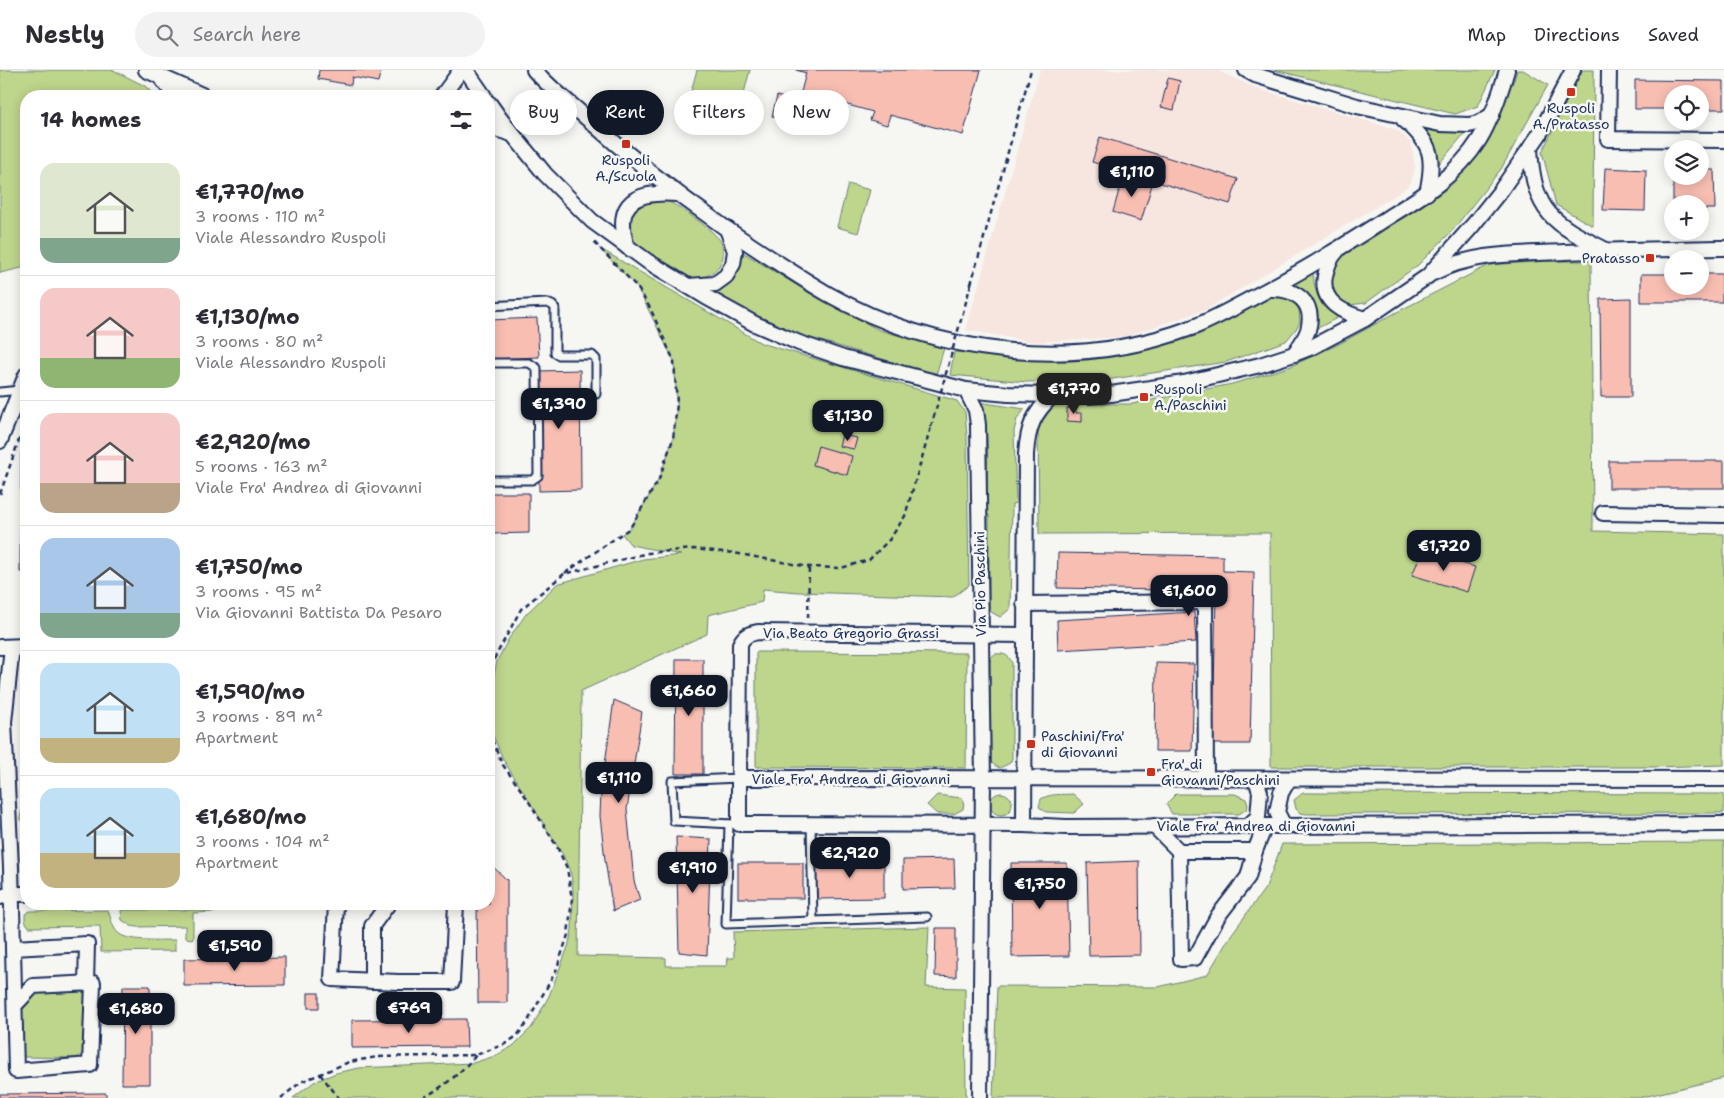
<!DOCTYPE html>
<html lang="en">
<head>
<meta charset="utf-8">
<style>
	body { margin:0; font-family:"Shantell Sans",sans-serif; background:#f2f2f3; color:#2b2b33; height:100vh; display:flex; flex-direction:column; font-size:19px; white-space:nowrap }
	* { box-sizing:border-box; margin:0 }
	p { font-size:16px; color:#7c7c81 }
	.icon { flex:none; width:28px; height:28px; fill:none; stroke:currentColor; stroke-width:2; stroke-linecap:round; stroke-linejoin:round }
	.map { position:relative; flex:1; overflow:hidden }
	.sheet { position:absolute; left:20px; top:20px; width:475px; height:820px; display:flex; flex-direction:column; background:#fff; border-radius:20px; box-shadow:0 2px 12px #0003 }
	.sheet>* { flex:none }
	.top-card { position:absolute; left:510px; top:20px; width:475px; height:45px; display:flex; gap:10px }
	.buttons { position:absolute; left:1664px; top:15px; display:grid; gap:10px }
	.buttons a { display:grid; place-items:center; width:45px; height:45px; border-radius:50%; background:#fff; box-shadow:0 2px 12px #0003; font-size:25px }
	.price { position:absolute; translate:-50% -42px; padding:0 11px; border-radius:10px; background:#111827; color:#fff; font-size:16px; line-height:32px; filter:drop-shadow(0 1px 2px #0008) }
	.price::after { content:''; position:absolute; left:50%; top:30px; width:15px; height:11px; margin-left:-8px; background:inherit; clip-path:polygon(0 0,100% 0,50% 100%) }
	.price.current { background:#222; color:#fff }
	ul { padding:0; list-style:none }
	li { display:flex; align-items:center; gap:15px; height:125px; padding:0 20px }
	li+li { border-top:1px solid #e1e1e2 }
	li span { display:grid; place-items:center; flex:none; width:140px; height:100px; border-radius:15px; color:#555 }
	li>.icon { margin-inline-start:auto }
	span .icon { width:60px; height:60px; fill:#fffc; stroke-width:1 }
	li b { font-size:21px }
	h2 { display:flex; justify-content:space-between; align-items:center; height:60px; padding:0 20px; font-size:21px }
	.tag { padding:0 18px; border-radius:22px; background:#fff; box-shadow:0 2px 12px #0003; font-size:18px; line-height:45px }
	.tag.current { background:#111827; color:#fff }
	header { display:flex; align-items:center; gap:30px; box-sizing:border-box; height:70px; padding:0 25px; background:#fff; border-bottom:1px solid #e1e1e2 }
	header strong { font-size:24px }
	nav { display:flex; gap:28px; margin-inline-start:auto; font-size:18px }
	.search { width:350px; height:45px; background:#f2f2f3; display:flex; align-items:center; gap:12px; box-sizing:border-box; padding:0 18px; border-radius:28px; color:#7c7c81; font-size:19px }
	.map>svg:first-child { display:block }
</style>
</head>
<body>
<header>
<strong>Nestly</strong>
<div class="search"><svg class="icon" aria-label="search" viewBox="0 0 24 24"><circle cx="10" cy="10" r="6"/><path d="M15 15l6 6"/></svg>Search here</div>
<nav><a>Map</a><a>Directions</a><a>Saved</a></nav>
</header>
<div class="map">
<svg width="1724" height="1028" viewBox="0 0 1724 1028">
	<rect width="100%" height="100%" fill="#f6f6f2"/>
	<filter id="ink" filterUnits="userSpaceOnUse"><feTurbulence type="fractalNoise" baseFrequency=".02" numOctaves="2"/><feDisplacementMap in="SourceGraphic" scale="10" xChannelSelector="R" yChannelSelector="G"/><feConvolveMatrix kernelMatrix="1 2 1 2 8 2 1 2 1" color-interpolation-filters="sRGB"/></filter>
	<g filter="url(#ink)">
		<polygon fill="#f7e5df" points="1040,0 1216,0 1258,19 1397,60 1411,73 1415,98 1411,112 1402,121 1205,240 1123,267 1034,272 966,260"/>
		<g fill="#bed58c" stroke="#6c8275">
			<polygon points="0,0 113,0 145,16 155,26 26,26 26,197 0,203"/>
			<polygon points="697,0 750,0 740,38 690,25"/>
			<polygon points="1274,0 1495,0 1478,36 1455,44"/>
			<polygon points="1517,0 1523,0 1548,15 1501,99 1452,161 1418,195 1366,233 1349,235 1334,228 1329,208 1337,187 1482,72 1514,10"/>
			<polygon points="1582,0 1594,0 1593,156 1556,135 1542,82"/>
			<polygon points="1422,57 1463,60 1464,64 1438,95 1435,95"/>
			<polygon points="848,114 870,120 858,163 837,157"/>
			<path d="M636,130C645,130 658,128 667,131C678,135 716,162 721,172C730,193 711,210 691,208C682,207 674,200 667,196C651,186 637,178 627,162L632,137Z"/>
			<polygon points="599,178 761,273 957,331 965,342 967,367 969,515 953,527 799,522 763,519 762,532 708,545 707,564 581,621 578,886 666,888 666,896 727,896 728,888 734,888 733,862 929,857 926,917 965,918 966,1028 293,1028 314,1012 336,1003 359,998 473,993 495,986 513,976 532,957 549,926 568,877 572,860 573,821 571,804 563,785 504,691 491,661 490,624 497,591 508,570 526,544 557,514 643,489 681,485 631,475 622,464 630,458 659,409 673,369 677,334 674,291 637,217"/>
			<polygon points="739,180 813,225 879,260 944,278 936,305 801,265 742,239 708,221"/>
			<polygon points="1547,191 1591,191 1593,461 1724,464 1724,695 1652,697 1271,697 1270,463 1039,464 1038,357 1055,334 1132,334 1232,314 1289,297 1341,273 1397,242 1489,195"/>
			<path d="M1313,201C1314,222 1319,238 1339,247L1312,261L1307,226L1295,216L1287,214Z"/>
			<polygon points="1278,225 1286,227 1294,232 1299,240 1300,252 1296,259 1286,271 1226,292 1106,310 1027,312 950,305 954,282 1056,290 1113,285 1196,266 1251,237 1266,227"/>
			<path d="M978,332L1025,339L1017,349L1014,361L1016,433L1012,434L1010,539L1000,547L991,542L989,537V445H986C986,417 993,354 978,332Z"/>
			<polygon points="756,582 967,583 966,698 756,697"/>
			<path d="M995,584C1004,583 1009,585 1012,593V688L1010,693L1000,698L995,696L991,692L990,593L991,587Z"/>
			<polygon points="1303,723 1724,724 1724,743 1307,744 1300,743 1296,739 1294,730"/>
			<circle cx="1001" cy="734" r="11"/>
			<path d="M1073,724L1084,734L1074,743L1046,742L1039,737L1041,729C1051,723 1062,725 1073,724Z"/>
			<polygon points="1176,724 1235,724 1246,729 1248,735 1247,739 1239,744 1172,744 1166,734"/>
			<polygon points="937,725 962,728 964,731 963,739 954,744 937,744 927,735"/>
			<polygon points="24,731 26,731 26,752 23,752 20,748"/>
			<polygon points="1724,772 1724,1008 1639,1028 993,1028 997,916 1158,917 1207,905 1231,865 1266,817 1282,774"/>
			<path d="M108,840C111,848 112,857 118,863C128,872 161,870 175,870V881L101,882L100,856L29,857L25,851V844L30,841Z"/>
			<polygon points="121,840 214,840 215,842 193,843 193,869 185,868 185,856 137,857 131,856 122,850"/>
			<polygon points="82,919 87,924 85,981 77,988 25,987 21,985 21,937 37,922"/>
		</g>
		<g fill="#f9beb2" stroke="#1b2f5e">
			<polygon points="319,0 381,0 378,12 352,7 351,15 318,9"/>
			<polygon points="796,0 981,0 963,65 890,45 887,55 870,50 873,42 801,22 806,3"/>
			<polygon points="1168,8 1180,11 1174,40 1161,37"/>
			<polygon points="1635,10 1724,11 1724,39 1700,39 1700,24 1672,24 1672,39 1635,39"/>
			<polygon points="777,26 799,32 793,52 772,46"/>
			<polygon points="1100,67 1238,109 1230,134 1092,92"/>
			<polygon points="1605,98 1646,100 1645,141 1603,140"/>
			<polygon points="1700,100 1714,100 1715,139 1700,139 1700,134 1673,134 1673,106 1700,106"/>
			<polygon points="1123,106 1152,115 1141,151 1113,142"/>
			<polygon points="1641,204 1672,204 1672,216 1700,216 1700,204 1722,204 1722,232 1641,232"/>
			<polygon points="1631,228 1631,327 1601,327 1600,229"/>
			<polygon points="537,248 539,287 489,289 489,250"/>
			<polygon points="580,300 581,420 539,421 538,301"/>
			<polygon points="1067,338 1076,338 1076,343 1082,343 1082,352 1067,351"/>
			<polygon points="842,365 857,368 854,379 839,376"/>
			<polygon points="818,376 852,386 847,405 813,395"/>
			<polygon points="21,382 26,382 26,502 20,502"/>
			<rect x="1609" y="391" width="115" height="27"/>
			<polygon points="489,423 529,423 529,463 489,464"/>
			<polygon points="1422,482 1475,497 1467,522 1412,505"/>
			<polygon points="1058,483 1223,486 1223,501 1254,502 1250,674 1213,674 1216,521 1057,518"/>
			<polygon points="1194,542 1196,572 1058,580 1057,550"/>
			<polygon points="676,589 703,589 703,704 675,704"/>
			<polygon points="1156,593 1194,594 1192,681 1155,681"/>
			<polygon points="614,630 642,642 627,739 634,811 640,830 613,841 605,790 600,746 601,722"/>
			<polygon points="676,767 711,769 707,885 679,882"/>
			<polygon points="884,789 884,828 816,829 816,790"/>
			<polygon points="954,789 955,818 903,819 903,790"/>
			<polygon points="1139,791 1140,885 1089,886 1087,793"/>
			<polygon points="489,793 507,810 507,933 478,933 477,834 489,834"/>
			<rect x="738" y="793" width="65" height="35"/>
			<polygon points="1011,793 1067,793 1069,886 1012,887"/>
			<polygon points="936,858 956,858 956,907 935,906"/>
			<polygon points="285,887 285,915 184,916 184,889"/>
			<polygon points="123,916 150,916 150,1014 122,1014"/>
			<rect x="308" y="923" width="11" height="15"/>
			<polygon points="466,949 467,977 352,978 352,950"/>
			<polygon points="106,1023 106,1028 0,1028 0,1024"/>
		</g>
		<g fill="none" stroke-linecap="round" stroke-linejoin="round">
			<g stroke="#1b2f5e" stroke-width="11">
				<g id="lane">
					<polyline points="489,236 547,233 552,235 555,238 555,283 559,285 592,285 596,289 596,324"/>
					<polyline points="489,293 529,293 537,298 538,406 532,410 489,410"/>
					<polyline points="0,322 20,320"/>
					<polyline points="729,754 726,854 927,847"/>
					<polyline points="732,754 674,751 672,711 739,708"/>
					<polyline points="811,754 813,851"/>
				</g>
			</g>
			<g stroke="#1b2f5e" stroke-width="18">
				<g id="street">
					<polyline points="146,0 204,26"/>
					<polyline points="466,0 484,26"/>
					<path d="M534,0C548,16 566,30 582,44C627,85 674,122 724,157C758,180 792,203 828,224C936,285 1073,302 1191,258C1213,250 1233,238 1254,227C1280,213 1306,199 1331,183C1351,171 1370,159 1390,146C1424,125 1457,105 1479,70C1492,49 1500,24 1507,0"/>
					<polyline points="1246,0 1255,5 1357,36 1440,54 1469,55 1478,53 1492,45"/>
					<polyline points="1609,0 1608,69 1724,70"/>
					<polyline points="161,8 175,26"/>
					<polyline points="442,26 461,0"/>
					<polyline points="489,33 501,50 545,104 592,151 647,191 706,227 755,254 799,273 843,288 966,320 1008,324 1088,326 1111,324 1184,313 1260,295 1294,284 1312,277 1365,249 1428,206 1473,155 1501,120 1539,65 1573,0"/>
					<path d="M1403,49C1432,73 1435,87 1427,123"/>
					<polyline points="489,57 512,64"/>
					<path d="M1530,79C1534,143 1552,153 1606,180"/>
					<path d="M627,177C613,131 637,121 677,124"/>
					<path d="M1337,181C1330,188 1327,196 1325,206C1320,233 1344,243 1365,249"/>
					<path d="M1433,203C1474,182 1519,184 1564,182C1617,180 1671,179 1724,178"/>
					<polyline points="689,216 715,214 726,206 733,194 735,181 727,159"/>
					<path d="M1270,219C1295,218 1316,232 1308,260C1305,269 1299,277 1294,284"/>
					<polyline points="966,320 976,340 978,355 983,710 980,1028"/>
					<polyline points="0,371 26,305"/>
					<polyline points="1603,443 1724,445"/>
					<polyline points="1024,534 1205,532 1206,709"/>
					<polyline points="0,577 26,576"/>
					<polyline points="12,577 4,652 11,797 16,1001 90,995 93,913 33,916 15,935"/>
					<path d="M739,708L740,574C744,565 749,564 758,562L1025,565"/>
					<path d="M1724,709C1396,709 1068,711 739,708V754L1024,755L1066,757L1724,754"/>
					<path d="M1024,755L1026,384C1028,357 1033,344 1053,325"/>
					<polyline points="1154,756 1179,781 1181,889 1195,888 1218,846 1248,807 1255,781 1265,756"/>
					<polyline points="1248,756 1258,747 1260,722 1256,709"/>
					<polyline points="1284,756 1277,742 1281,723 1289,709"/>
					<polyline points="1179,781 1255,781"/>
					<polyline points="0,827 12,824 26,824"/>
					<polyline points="336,834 332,909 398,912 452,912 456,834"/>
					<polyline points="13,878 87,874 86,914"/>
					<polyline points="372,911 372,856 388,834"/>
				</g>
			</g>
			<g stroke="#1b2f5e" stroke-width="2.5" stroke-dasharray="5 4" stroke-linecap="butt">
				<polyline points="971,214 1031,0"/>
				<polyline points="0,424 26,350"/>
				<polyline points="565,503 630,458 659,409 673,369 677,334 674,291 650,238 637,217 592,170"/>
				<polyline points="808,548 809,497"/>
				<polyline points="489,616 493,591 521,539 564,504 648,483 694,479 734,483 809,497 841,498 869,490 890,469 905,446 931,357"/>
				<polyline points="320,1004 339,1028"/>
				<polyline points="281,1028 301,1012 349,992 377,987 476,985 505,974 517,966 528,951 556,901 568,865 572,829 567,798 556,775 526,727 503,695 489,663"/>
				<path d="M423,1028C443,1017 461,1003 476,985"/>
			</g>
			<use href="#lane" stroke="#f6f6f2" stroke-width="7"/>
			<use href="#street" stroke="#f6f6f2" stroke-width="14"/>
			<polyline stroke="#1b2f5e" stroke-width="2.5" stroke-dasharray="5 4" stroke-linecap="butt" points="931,357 971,214"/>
		</g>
	</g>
	<g fill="#c8321e" stroke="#f6f6f2" stroke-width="2">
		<rect x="1566" y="17" width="10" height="10" rx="2.5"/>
		<rect x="621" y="69" width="10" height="10" rx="2.5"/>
		<rect x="1645" y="183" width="10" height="10" rx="2.5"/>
		<rect x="1139" y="322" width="10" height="10" rx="2.5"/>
		<rect x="1026" y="669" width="10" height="10" rx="2.5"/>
		<rect x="1146" y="697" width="10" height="10" rx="2.5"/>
	</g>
	<g text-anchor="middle" stroke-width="5" stroke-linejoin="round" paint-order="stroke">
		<g font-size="14" fill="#1b2f5e" stroke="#f6f6f2" text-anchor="start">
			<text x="1571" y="43" text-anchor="middle">Ruspoli<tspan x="1571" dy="16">A./Pratasso</tspan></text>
			<text x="626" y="95" text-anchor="middle">Ruspoli<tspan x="626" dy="16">A./Scuola</tspan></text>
			<text x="1640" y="193" text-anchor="end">Pratasso</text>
			<text x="1154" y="324">Ruspoli<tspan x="1154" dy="16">A./Paschini</tspan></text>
			<text x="1041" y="671">Paschini/Fra'<tspan x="1041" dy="16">di Giovanni</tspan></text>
			<text x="1161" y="699">Fra' di<tspan x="1161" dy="16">Giovanni/Paschini</tspan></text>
		</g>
		<g font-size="14" fill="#1b2f5e" stroke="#f6f6f2">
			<text transform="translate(980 514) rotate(-91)" y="5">Via Pio Paschini</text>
			<text x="851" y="568">Via Beato Gregorio Grassi</text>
			<text x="851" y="714">Viale Fra' Andrea di Giovanni</text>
			<text x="1256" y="761">Viale Fra' Andrea di Giovanni</text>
		</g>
	</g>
</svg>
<div class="buttons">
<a><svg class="icon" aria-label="locate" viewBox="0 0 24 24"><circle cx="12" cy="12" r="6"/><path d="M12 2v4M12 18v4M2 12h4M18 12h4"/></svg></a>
<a><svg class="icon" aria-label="layers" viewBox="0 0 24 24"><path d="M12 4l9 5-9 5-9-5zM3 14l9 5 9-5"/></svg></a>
<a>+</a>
<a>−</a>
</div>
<b class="price" style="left:1132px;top:128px">€1,110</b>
<b class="price current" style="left:1074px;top:345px">€1,770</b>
<b class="price" style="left:559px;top:360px">€1,390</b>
<b class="price" style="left:848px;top:372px">€1,130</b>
<b class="price" style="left:1444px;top:502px">€1,720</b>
<b class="price" style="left:1189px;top:547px">€1,600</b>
<b class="price" style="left:689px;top:647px">€1,660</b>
<b class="price" style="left:619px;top:734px">€1,110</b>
<b class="price" style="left:850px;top:809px">€2,920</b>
<b class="price" style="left:693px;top:824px">€1,910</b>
<b class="price" style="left:1040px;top:840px">€1,750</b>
<b class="price" style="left:235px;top:902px">€1,590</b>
<b class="price" style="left:409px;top:964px">€769</b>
<b class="price" style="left:136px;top:965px">€1,680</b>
<div class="top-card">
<a class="tag">Buy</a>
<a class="tag current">Rent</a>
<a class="tag">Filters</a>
<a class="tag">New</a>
</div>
<section class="sheet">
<h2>14 homes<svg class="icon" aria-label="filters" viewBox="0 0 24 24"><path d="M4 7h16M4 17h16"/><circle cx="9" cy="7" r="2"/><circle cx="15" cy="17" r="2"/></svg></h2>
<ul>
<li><span style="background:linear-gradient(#dfe7d0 75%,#7fa58c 0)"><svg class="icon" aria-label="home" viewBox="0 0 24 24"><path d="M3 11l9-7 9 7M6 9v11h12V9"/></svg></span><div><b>€1,770/mo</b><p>3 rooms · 110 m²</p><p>Viale Alessandro Ruspoli</p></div></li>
<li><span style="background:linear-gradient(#f6c9c9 70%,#8fb573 0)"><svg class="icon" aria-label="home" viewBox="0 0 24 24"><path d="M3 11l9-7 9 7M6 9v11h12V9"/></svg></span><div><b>€1,130/mo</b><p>3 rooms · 80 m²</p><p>Viale Alessandro Ruspoli</p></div></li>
<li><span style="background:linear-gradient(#f6c9c9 70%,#b9a48a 0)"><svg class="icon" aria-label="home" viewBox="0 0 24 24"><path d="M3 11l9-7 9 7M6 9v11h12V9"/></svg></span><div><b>€2,920/mo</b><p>5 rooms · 163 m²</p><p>Viale Fra' Andrea di Giovanni</p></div></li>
<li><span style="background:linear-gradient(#a9c7e8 75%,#7fa58c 0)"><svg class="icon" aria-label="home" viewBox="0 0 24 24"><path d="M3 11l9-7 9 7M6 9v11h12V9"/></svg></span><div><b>€1,750/mo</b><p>3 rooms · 95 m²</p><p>Via Giovanni Battista Da Pesaro</p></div></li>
<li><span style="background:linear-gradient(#bfe0f5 75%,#c2b280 0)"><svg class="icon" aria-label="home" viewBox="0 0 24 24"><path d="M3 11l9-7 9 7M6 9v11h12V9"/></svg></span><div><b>€1,590/mo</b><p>3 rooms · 89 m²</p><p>Apartment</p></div></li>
<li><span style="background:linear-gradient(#bfe0f5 65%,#c2b280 0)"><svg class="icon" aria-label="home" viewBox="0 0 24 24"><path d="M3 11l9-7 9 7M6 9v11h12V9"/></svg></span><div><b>€1,680/mo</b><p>3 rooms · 104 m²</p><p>Apartment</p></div></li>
</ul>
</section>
</div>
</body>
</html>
